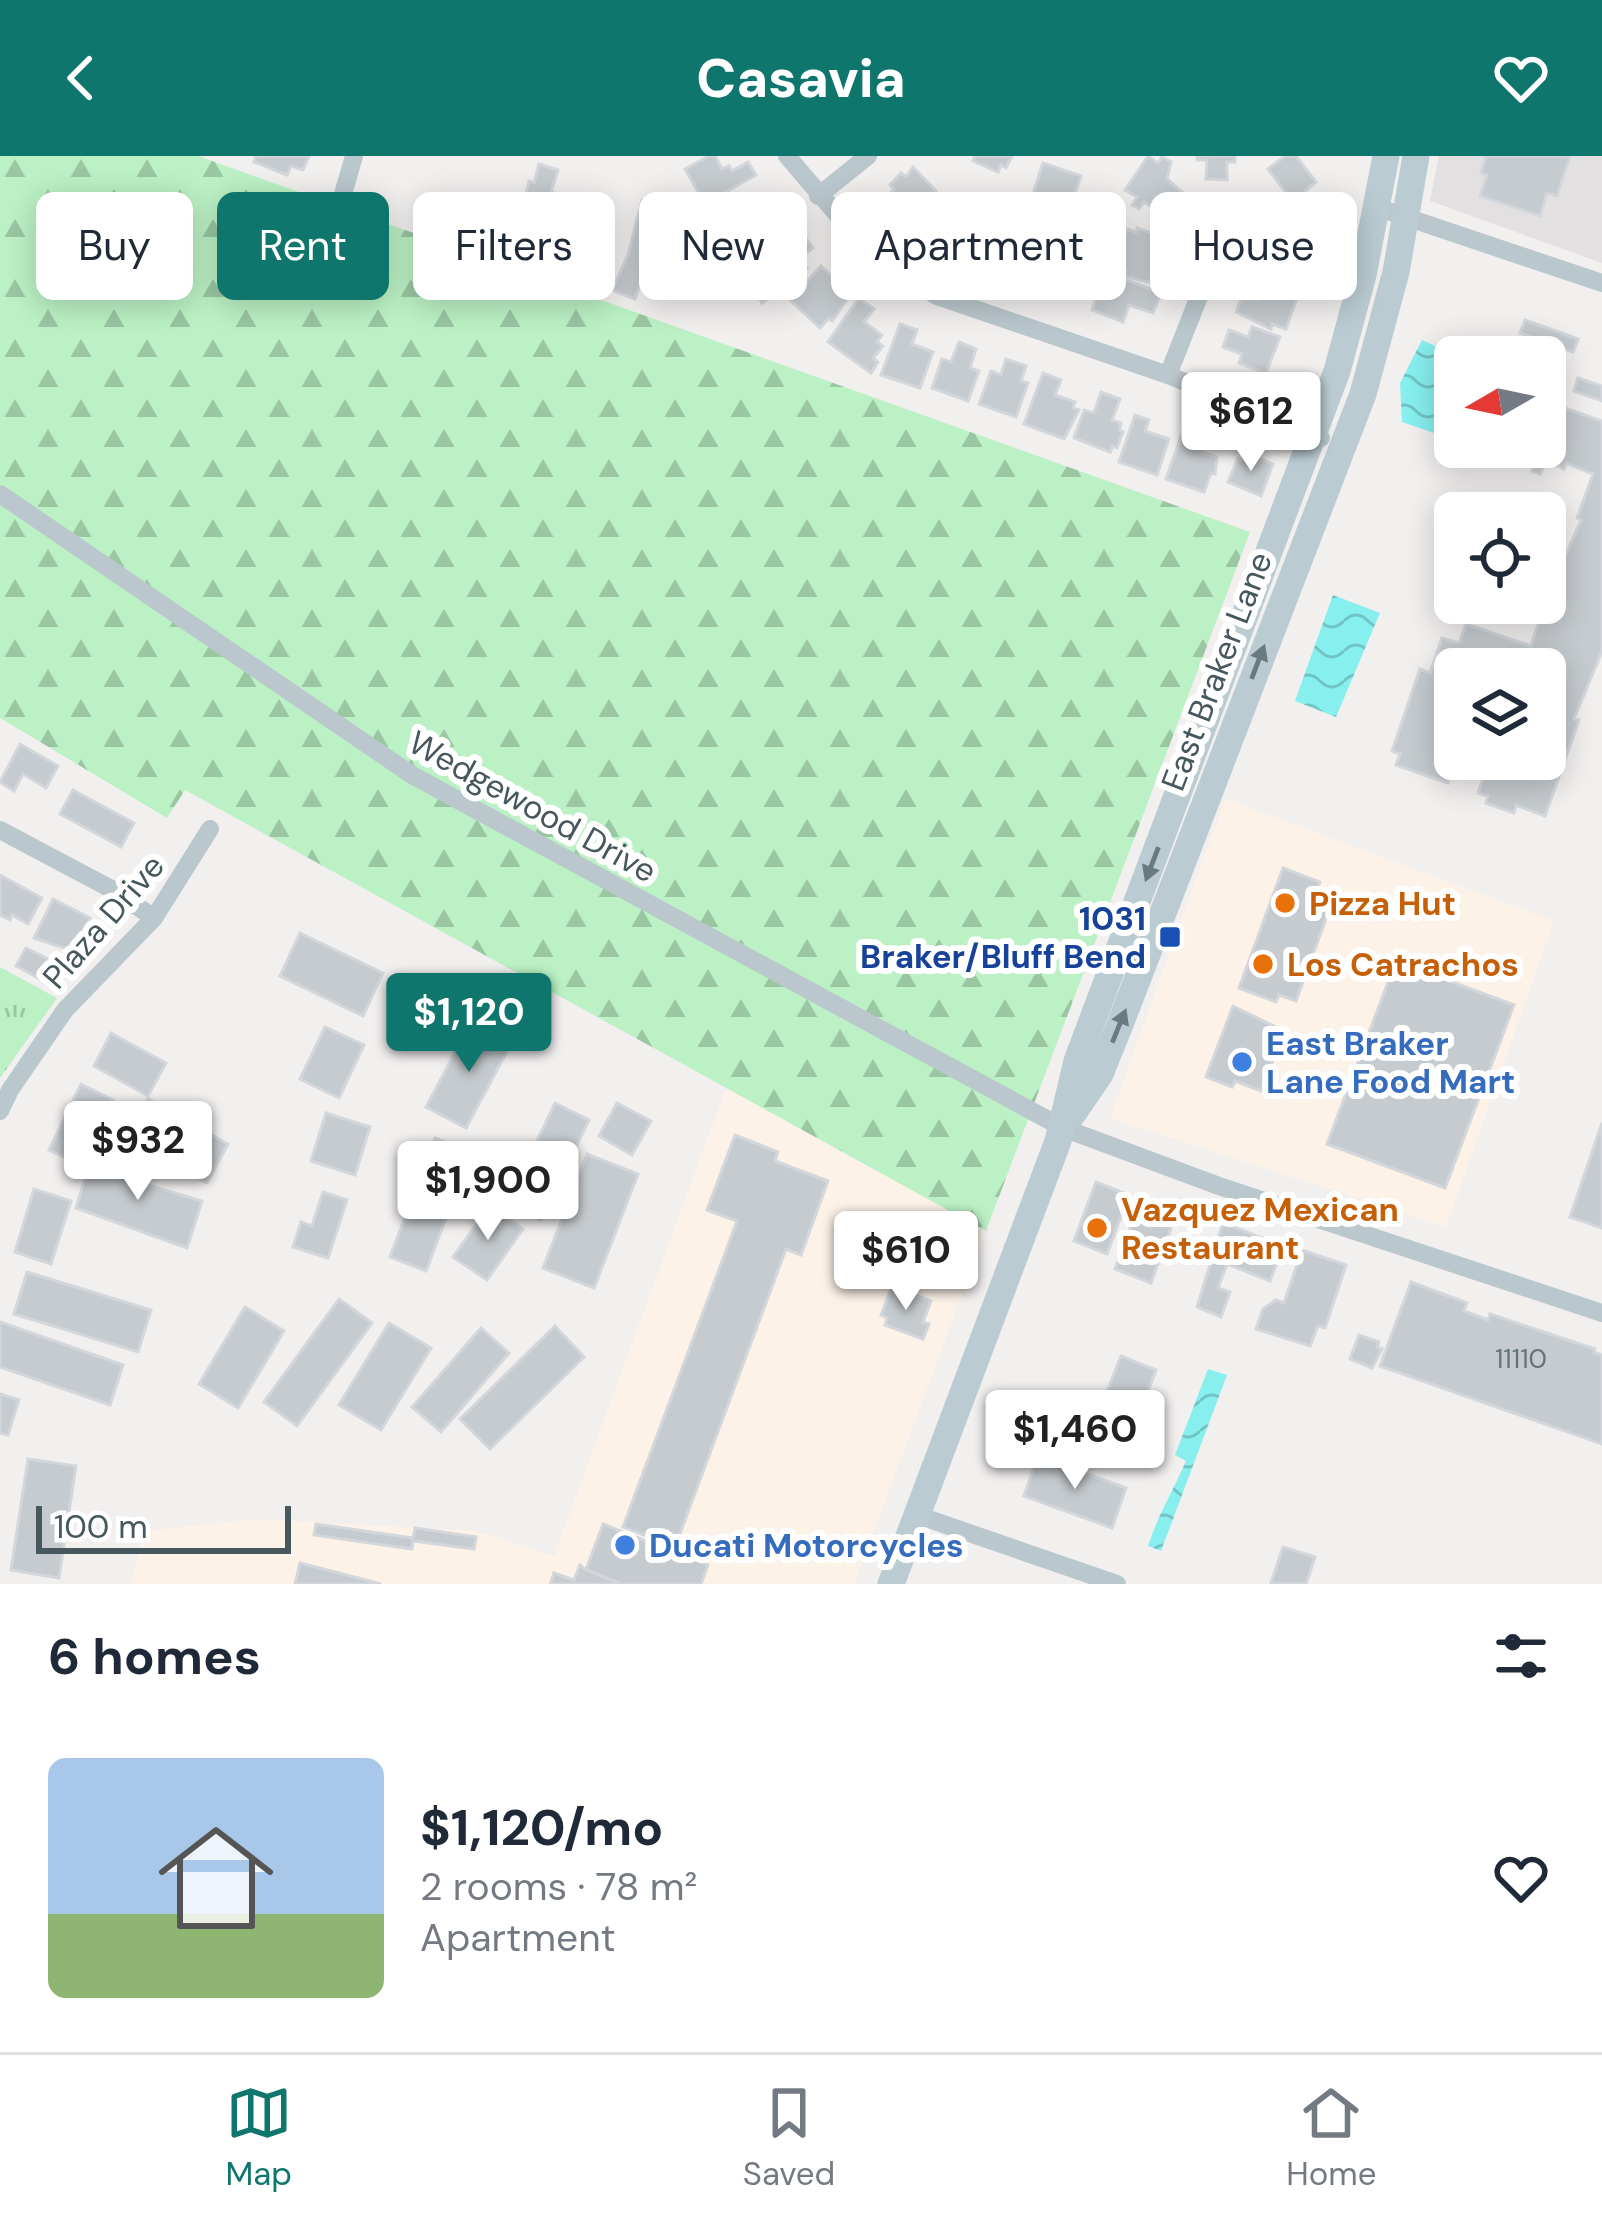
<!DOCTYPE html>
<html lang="en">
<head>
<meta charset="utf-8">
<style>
	body { margin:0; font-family:"DM Sans",sans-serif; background:#f6f6f7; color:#1f2937; height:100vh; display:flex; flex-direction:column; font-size:45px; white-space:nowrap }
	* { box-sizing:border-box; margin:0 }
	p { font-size:39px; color:#747a83 }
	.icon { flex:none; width:66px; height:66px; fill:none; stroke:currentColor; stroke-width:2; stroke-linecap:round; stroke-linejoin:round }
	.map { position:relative; height:1428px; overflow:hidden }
	.details { display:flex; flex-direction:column; background:#fff; flex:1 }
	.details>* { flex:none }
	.guide { position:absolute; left:36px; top:36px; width:1530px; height:108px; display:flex; gap:24px }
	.needle { width:78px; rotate:261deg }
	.tools { position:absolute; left:1434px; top:180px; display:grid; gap:24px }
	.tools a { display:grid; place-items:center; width:132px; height:132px; border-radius:18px; background:#fff; box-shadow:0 6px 30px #0003; font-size:60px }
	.scale { position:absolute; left:36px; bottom:30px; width:255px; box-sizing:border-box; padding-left:12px; border:6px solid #46575d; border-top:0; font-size:33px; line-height:42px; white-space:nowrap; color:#46575d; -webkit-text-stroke:9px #fff; paint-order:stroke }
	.price { position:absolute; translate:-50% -102px; padding:0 27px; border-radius:12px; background:#fff; color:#222; font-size:39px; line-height:78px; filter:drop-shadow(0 3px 6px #0008) }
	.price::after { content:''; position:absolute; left:50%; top:72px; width:36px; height:27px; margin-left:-18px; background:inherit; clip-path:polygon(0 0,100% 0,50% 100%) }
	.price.on { background:#0f766e; color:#fff }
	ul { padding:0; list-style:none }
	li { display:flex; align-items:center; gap:36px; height:300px; padding:0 48px }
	li span { display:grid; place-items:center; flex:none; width:336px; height:240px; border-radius:18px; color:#555 }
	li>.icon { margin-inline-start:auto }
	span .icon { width:144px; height:144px; fill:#fffc; stroke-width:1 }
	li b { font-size:51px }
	h2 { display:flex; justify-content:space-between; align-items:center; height:144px; padding:0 48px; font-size:51px }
	.pill { padding:0 42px; border-radius:18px; background:#fff; box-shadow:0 6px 30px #0003; font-size:42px; line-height:108px }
	.pill.on { background:#0f766e; color:#fff }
	header { display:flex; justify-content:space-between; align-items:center; height:156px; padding:0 48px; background:#0f766e; color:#fff; font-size:54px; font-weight:800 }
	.dock { display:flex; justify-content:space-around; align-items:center; height:168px; border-top:3px solid #e0e1e3; background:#fff; font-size:33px; color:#747a83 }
	.dock a { display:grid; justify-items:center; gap:6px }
	.dock .on { color:#0f766e }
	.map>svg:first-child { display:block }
</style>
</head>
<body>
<header><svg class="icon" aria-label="back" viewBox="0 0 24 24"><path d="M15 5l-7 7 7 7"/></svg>Casavia<svg class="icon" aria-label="heart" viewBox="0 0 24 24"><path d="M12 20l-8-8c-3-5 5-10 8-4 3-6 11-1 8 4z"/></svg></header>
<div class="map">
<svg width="1602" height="1428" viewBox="0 0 1602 1428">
	<defs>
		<pattern id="forest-firs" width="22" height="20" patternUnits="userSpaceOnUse" patternTransform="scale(3)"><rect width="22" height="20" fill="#bbf1c4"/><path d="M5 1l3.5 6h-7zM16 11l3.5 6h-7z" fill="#9ac6a2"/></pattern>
		<pattern id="park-tufts" width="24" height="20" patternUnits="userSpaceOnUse" patternTransform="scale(3)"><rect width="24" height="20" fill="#bbf1c4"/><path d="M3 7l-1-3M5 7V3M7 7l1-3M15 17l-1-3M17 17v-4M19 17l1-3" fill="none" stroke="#9ac6a2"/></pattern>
		<pattern id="water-waves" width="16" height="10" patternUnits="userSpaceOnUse" patternTransform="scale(3)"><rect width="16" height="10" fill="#87efee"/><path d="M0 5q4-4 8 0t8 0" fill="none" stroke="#70c4c4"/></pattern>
	</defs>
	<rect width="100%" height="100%" fill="#f2efef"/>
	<g fill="#fdf2e8">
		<polygon points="1225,643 1554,765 1446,1071 1110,962"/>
		<polygon points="726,932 986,1075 854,1428 130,1428 145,1375 254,1363 475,1375 554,1400"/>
	</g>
	<polygon fill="#e3e0e2" points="1439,0 1602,0 1602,107 1430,45"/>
	<polygon fill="url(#forest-firs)" points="0,0 198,0 1250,376 986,1075 185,634 167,662 0,562"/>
	<polygon fill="url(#park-tufts)" points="0,811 57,842 0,922"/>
	<g fill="url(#water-waves)">
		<polygon points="1422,184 1460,201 1455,201 1455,217 1434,277 1402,266 1400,227"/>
		<polygon points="1333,439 1380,457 1336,561 1295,545"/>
		<path d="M1208,1213L1227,1219L1161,1395L1148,1390C1158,1359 1173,1335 1186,1305L1175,1299Z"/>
	</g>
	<g fill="#c6cbcf" stroke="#d3d7db" stroke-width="3">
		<polygon points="256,0 309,0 303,14 291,10 287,19 254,6"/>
		<polygon points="709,0 715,0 722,13 729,10 732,15 748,6 756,19 705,48 685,13"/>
		<polygon points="975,0 1012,0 1006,12 1001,9 998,16 973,5"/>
		<polygon points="1148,0 1158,7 1162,1 1171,6 1167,23 1182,36 1172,52 1153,45 1150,50 1144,46 1139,53 1132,49 1137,41 1125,34"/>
		<polygon points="1197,0 1235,0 1235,6 1227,6 1227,24 1206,23 1207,4 1197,4"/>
		<polygon points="1285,0 1296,0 1316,26 1305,35 1311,43 1303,49 1296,40 1291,43 1268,13"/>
		<polygon points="1486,0 1570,0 1557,40 1547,37 1540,60 1480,40 1487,19 1481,17"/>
		<polygon points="1043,7 1081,20 1069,56 1031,44"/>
		<polygon points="539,8 558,14 551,36 562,39 539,107 520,101 526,82 519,80 524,66 519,65 529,25 534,27"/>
		<polygon points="913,11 936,35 921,51 926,56 923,58 918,54 910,63 887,41 894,33 890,29 901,17 906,21"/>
		<polygon points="758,40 766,46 773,40 785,55 755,79 753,75 743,83 739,77 721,91 704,70 728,51 732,56 749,41"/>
		<polygon points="960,41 995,54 989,73 996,75 992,86 985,84 983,90 964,83 958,99 941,93"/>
		<polygon points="642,44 662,52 656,69 665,77 654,109 659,111 657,116 654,115 651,124 643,121 635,143 612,134 628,99"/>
		<polygon points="1004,59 1040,73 1027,108 1019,105 1014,118 999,112 1004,101 990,95"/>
		<polygon points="1291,62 1318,68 1314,108 1287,105 1288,93 1279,92 1280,78 1289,79"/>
		<polygon points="798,71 813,92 800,102 807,112 762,147 747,124 769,108 765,102 785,87 782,83"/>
		<polygon points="1137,72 1157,79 1160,84 1152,105 1170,111 1164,130 1124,120 1126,114 1114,110 1127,73 1136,76"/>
		<polygon points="1054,78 1089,91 1079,121 1071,118 1065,136 1047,129 1053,111 1043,107"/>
		<polygon points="821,110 851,138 832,165 829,162 820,172 790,144"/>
		<polygon points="1106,116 1161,137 1153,157 1129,149 1123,166 1092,154"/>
		<polygon points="1273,121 1299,136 1286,173 1272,168 1271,173 1236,156 1242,139 1257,144 1264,123 1272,125"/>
		<polygon points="859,142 874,153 864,166 882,179 877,186 883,190 873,202 878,206 871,217 828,186"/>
		<polygon points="1525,164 1578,183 1573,196 1520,177"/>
		<polygon points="900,168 917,174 912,188 933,196 920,232 881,219"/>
		<polygon points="1252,171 1280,181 1266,217 1239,207 1242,198 1223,191 1229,174 1248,181"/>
		<polygon points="959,186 976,193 970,212 979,215 968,245 932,232 942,203 951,206"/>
		<polygon points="1006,203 1026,210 1021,225 1028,227 1016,261 979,248 991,215 1001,219"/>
		<polygon points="1043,217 1061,224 1055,239 1075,246 1073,252 1079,254 1064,283 1024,268"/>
		<polygon points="1578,222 1602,230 1602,245 1574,235"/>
		<polygon points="1101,236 1120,243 1112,264 1121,267 1119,274 1123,276 1117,292 1113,290 1110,296 1074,282 1084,254 1094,257"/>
		<polygon points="1545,245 1602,265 1602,495 1574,563 1579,564 1545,660 1516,649 1514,657 1486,647 1488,640 1478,637 1487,613 1492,615 1496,603 1545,603 1545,513 1455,513 1456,603 1448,627 1396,609 1400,598 1392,595 1420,513 1430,517 1442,482 1459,487 1466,468 1531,490 1543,453 1554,439 1560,421 1545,415 1545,388 1567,396 1581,364 1577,362 1593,318 1566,307 1564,313 1547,304 1540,318 1532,315 1537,304 1515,296 1511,307 1504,304 1508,294 1503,291 1545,291"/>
		<polygon points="1135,259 1149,264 1145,275 1169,283 1157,319 1119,306"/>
		<polygon points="1184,272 1202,278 1196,294 1217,301 1215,318 1211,317 1204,336 1166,323"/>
		<polygon points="1245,297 1273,308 1261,340 1228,326 1238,302 1242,304"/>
		<polygon points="20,588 58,610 46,632 23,618 14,635 0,626"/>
		<polygon points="73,634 134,667 121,691 60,658"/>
		<polygon points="1283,712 1320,726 1318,731 1335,738 1296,845 1279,839 1276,846 1239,832"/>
		<polygon points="0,719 42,742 28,768 12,759 10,764 0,759"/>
		<polygon points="53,743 90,762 73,795 34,782"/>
		<polygon points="300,777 383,817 363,860 280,820"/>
		<polygon points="26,792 48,803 38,822 16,810"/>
		<polygon points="1396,805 1514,849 1445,1032 1327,988"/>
		<polygon points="1233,850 1284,875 1261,935 1235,925 1232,931 1206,921"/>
		<polygon points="471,866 511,888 466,972 426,951"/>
		<polygon points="325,871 364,889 339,942 300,923"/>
		<polygon points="111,877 166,907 148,940 94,910"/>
		<polygon points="81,928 113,944 81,1009 49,994"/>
		<polygon points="148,943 228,988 207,1027 127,982"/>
		<polygon points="555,947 589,964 541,1064 507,1048"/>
		<polygon points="617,947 651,965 632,999 599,980"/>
		<polygon points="326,957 370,971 355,1019 311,1005"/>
		<polygon points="1602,967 1602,1072 1570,1061"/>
		<polygon points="735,979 778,996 775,1005 828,1025 801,1099 786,1093 675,1391 623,1371 737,1065 707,1054"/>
		<polygon points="435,982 471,996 426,1115 390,1101"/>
		<polygon points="587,998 638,1018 594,1132 543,1112"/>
		<polygon points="92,1001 151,1020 148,1029 202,1045 187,1092 76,1052"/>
		<polygon points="1096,1026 1129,1039 1107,1098 1074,1085"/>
		<polygon points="34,1033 71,1045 51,1108 15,1096"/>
		<polygon points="323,1036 347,1044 328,1102 293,1091 301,1066 312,1070"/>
		<polygon points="1141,1042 1177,1056 1151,1127 1115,1113"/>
		<polygon points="490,1049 523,1073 487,1124 453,1101"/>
		<polygon points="1223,1067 1283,1090 1270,1125 1227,1108 1218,1132 1230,1136 1221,1161 1197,1151"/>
		<polygon points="1302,1094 1346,1109 1325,1172 1318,1170 1310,1190 1256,1173 1263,1153 1276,1144 1284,1147"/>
		<polygon points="27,1116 151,1154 138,1196 14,1158"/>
		<polygon points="1411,1126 1467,1147 1464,1155 1488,1164 1490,1158 1595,1193 1594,1196 1602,1199 1602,1288 1380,1210"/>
		<polygon points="892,1131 931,1145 923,1166 929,1168 923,1183 885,1169 887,1162 881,1159"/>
		<polygon points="339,1143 372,1167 297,1270 264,1246"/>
		<polygon points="245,1151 284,1175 238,1252 199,1228"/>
		<polygon points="0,1166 123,1209 110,1249 0,1211"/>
		<polygon points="389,1167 431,1192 381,1274 339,1249"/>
		<polygon points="555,1170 584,1201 490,1293 460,1263"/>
		<polygon points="481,1172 509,1197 441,1276 412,1251"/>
		<polygon points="1359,1179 1379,1186 1377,1191 1382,1193 1372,1212 1350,1203"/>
		<polygon points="1121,1200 1156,1214 1129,1283 1094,1269"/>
		<polygon points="0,1238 19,1244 8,1279 0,1277"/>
		<polygon points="1038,1300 1126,1332 1112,1372 1024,1340"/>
		<polygon points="28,1303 76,1310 59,1422 11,1414"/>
		<polygon points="316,1368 413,1382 415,1372 476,1381 474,1393 413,1385 412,1393 314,1379"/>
		<polygon points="603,1368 708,1409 701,1428 621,1428 586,1414"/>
		<polygon points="1283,1391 1315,1401 1306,1428 1271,1427"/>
		<polygon points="300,1407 381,1428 295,1428"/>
		<polygon points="580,1409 586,1414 621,1428 550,1428 554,1417 574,1424"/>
	</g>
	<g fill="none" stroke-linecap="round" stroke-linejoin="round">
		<g stroke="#bac7cc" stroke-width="18">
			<polyline points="787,0 877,105 937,140 1168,219 1321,282"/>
			<polyline points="343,38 354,0"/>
			<polyline points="818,40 868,0"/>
			<polyline points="1376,51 1602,127"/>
			<polyline points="1168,219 1223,80"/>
			<polyline points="0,338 412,619 1063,972 1219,1030 1602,1157"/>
			<polyline points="0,674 115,735 154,762"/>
			<polyline points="0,955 10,934 65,854 154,762 210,673"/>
			<polyline points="917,1359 1117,1428"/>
		</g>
		<g stroke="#bacbd2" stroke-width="27">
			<polyline points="1072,959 1100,918 1119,871 1363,238 1396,116 1416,0"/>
			<polyline points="891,1428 1058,985 1077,905 1337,215 1363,119 1386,0"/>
		</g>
	</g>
	<defs><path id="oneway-solid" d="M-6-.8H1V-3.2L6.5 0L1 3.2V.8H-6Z" transform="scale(3)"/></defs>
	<g fill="#697a80">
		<use href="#oneway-solid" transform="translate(1258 506) rotate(-69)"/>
		<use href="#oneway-solid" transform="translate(1152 708) rotate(111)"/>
		<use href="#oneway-solid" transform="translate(1119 870) rotate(-68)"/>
	</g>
	<g fill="#e8710a" stroke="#fff" stroke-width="4.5">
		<circle cx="1285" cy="747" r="12"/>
		<circle cx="1263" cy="808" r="12"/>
		<circle cx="1097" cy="1072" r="12"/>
	</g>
	<rect fill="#1a4fb4" stroke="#fff" stroke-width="4.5" x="1158" y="769" width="24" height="24" rx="6"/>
	<g fill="#3f7fe0" stroke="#fff" stroke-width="4.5">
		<circle cx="1242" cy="906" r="12"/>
		<circle cx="625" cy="1389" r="12"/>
	</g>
	<g text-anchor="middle" stroke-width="12" stroke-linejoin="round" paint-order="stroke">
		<g font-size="27" fill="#66747a">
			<text x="1521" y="1212">11110</text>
		</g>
		<g font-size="33" fill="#46575d" stroke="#fff">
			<text transform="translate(1216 515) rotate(-69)" y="12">East Braker Lane</text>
			<text transform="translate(533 650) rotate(29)" y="12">Wedgewood Drive</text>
			<text transform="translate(103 765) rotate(-49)" y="12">Plaza Drive</text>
		</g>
		<g font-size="33" font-weight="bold" fill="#c56008" stroke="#fff" text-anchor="start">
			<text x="1309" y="759">Pizza Hut</text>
			<text x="1287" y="820">Los Catrachos</text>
			<text x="1121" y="1065">Vazquez Mexican<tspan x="1121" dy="38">Restaurant</tspan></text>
		</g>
		<g font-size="33" font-weight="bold" fill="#164399" stroke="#fff" text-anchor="end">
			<text x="1146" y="774">1031<tspan x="1146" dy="38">Braker/Bluff Bend</tspan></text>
		</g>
		<g font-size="33" font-weight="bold" fill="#366cbe" stroke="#fff" text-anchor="start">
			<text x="1266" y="899">East Braker<tspan x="1266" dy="38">Lane Food Mart</tspan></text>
			<text x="649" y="1401">Ducati Motorcycles</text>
		</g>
	</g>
</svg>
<div class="tools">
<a><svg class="needle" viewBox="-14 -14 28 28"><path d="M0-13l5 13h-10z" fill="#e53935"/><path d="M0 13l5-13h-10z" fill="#747a83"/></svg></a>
<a><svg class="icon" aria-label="locate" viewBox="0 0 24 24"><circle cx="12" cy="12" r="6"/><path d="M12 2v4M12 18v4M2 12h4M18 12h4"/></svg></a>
<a><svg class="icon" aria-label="layers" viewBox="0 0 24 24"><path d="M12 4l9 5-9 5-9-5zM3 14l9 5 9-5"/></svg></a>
</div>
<div class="scale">100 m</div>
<b class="price" style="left:1251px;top:318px">$612</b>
<b class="price on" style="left:469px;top:919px">$1,120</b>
<b class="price" style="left:138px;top:1047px">$932</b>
<b class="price" style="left:488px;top:1087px">$1,900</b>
<b class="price" style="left:906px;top:1157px">$610</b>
<b class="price" style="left:1075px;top:1336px">$1,460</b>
<div class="guide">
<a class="pill">Buy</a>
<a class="pill on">Rent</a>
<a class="pill">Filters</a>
<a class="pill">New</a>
<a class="pill">Apartment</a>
<a class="pill">House</a>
</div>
</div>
<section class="details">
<h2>6 homes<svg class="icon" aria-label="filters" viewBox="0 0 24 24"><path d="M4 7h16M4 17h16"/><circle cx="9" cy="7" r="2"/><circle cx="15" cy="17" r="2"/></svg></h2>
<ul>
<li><span style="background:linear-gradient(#a9c7e8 65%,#8fb573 0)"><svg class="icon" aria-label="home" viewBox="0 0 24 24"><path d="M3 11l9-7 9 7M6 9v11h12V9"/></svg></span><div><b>$1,120/mo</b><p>2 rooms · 78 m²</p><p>Apartment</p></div><svg class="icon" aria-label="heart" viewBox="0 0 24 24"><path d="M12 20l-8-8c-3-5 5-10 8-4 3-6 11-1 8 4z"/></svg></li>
</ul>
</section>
<nav class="dock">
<a class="on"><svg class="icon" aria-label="map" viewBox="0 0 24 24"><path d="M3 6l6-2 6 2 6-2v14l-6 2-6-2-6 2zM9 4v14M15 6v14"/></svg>Map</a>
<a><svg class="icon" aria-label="saved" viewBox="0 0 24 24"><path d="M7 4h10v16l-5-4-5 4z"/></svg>Saved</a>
<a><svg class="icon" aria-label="home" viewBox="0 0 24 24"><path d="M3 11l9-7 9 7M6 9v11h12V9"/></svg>Home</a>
</nav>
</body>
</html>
